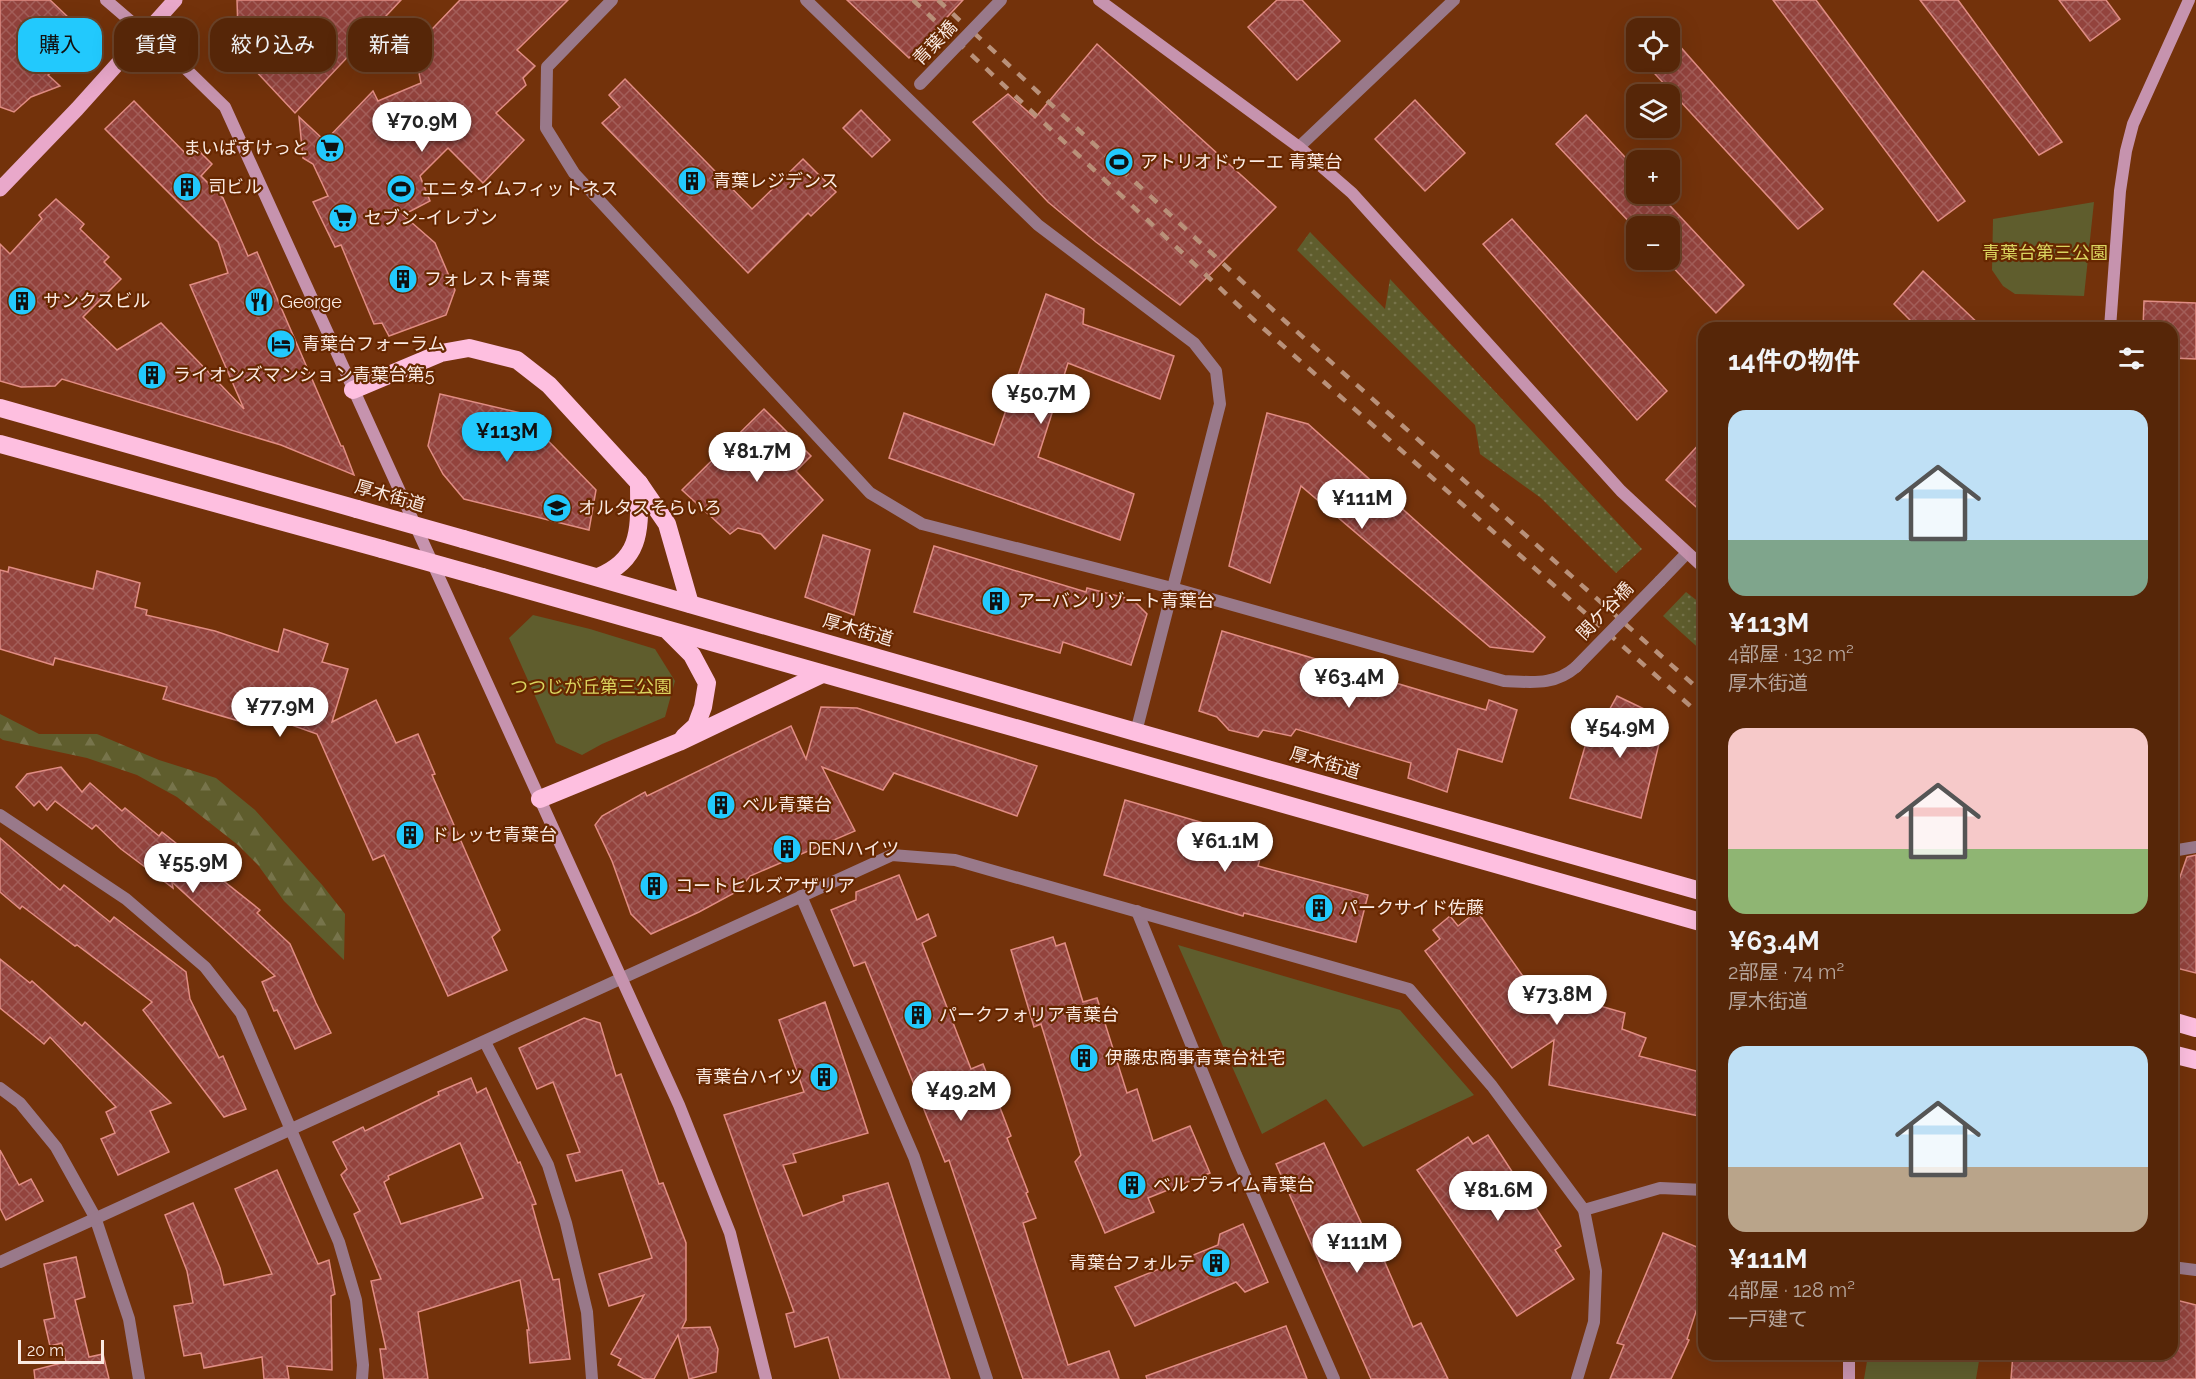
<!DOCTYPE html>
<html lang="ja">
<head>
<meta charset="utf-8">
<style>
	body { margin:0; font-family:Raleway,"Noto Sans JP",sans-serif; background:#5c2e12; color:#f1f3f6; height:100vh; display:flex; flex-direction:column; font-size:22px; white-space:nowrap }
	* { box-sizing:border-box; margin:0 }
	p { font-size:20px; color:#b6a59c }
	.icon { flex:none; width:33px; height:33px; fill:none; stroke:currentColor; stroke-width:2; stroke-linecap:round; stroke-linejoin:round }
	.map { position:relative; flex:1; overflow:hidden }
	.sheet { position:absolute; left:1698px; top:322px; width:480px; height:1038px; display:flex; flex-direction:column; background:#562608; border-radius:18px; box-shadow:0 6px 24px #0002,0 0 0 2px #6c4329 }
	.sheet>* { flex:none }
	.hud { position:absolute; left:18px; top:18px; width:570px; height:54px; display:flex; gap:12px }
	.controls { position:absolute; left:1626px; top:18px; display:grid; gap:12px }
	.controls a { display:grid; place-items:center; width:54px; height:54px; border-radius:12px; background:#562608; box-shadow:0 6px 24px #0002,0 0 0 2px #6c4329; font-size:30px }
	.scale { position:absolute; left:18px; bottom:15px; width:86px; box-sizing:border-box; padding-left:6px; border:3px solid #faeae2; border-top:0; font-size:16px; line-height:21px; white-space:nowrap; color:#faeae2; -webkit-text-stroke:4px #672700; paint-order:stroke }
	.price { position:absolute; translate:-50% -51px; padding:0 14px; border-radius:21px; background:#fff; color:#222; font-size:20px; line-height:39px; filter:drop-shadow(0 2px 3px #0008) }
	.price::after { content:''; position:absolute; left:50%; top:36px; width:18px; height:14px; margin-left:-9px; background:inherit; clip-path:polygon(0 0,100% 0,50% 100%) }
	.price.on { background:#22c9fd; color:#111 }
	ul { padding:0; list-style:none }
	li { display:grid; align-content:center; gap:12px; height:318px; padding:0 30px }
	li span { display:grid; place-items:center; height:186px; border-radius:18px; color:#555 }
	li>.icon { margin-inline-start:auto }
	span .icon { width:108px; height:108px; fill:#fffc; stroke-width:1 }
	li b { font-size:26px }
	h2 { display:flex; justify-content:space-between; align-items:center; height:72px; padding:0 30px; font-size:26px }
	.tag { padding:0 21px; border-radius:18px; background:#562608; box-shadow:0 6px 24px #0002,0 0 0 2px #6c4329; font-size:21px; line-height:54px }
	.tag.on { background:#22c9fd; color:#111 }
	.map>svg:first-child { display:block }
</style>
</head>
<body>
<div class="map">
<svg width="2196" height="1379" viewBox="0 0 2196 1379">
	<defs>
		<pattern id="grass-dots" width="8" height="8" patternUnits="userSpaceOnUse" patternTransform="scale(1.5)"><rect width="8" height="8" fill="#5f5d2d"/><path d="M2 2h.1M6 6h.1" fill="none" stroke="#77744b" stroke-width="1.8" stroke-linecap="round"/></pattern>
		<pattern id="forest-firs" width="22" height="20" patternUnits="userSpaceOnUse" patternTransform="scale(1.5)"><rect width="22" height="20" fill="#5f5d2d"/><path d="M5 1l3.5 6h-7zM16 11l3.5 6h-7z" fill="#77744b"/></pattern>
		<pattern id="building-cross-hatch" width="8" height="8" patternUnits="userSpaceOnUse" patternTransform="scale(1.5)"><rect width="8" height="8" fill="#93433d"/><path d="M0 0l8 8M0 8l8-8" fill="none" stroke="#a35e59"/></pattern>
	</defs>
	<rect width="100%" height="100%" fill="#73320b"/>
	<g fill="url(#grass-dots)">
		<polygon points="1310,232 1385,309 1390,279 1642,549 1616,573 1541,498 1480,454 1475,425 1297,250"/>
		<polygon points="1686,592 1704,606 1704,653 1663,616"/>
	</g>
	<polygon fill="url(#forest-firs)" points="0,714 39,734 97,734 159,760 216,778 255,810 323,886 345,914 344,960 284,901 258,865 238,845 177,797 137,775 87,758 3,740 0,738"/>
	<g fill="#5f5d2d">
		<polygon points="2094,202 2084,296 2015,294 2003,286 1992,270 1993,219"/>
		<polygon points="533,615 590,629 655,649 675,681 665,717 602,744 582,755 556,743 509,638"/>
		<polygon points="1178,945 1400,1010 1474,1095 1363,1147 1326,1099 1262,1134"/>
		<polygon points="1868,1355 1868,1354 1980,1355 1976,1379 1864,1379"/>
	</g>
	<g fill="url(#building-cross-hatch)" stroke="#e18d84" stroke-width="1.5" fill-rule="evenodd">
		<polygon points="0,0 50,0 70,19 66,61 48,75 60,86 31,97 14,112 0,107"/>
		<polygon points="237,0 401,0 295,113 253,68 238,32"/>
		<polygon points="460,0 568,0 517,50 535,66 523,78 526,85 496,113 524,140 483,183 448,148 420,176 430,201 403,215 435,243 455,290 446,315 389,336 382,323 374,324 341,245 335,247 313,202 328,196 313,164 303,158 299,117 325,141 373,91 378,101 421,83 414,48"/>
		<polygon points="847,0 963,0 909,58"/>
		<polygon points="1277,0 1302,0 1340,41 1297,80 1248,27"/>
		<polygon points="1773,0 1816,0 1965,201 1938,221"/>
		<polygon points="1920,0 1958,0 2062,142 2039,155"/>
		<polygon points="2059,0 2106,0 2120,19 2090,41"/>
		<polygon points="1670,35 1823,209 1798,229 1644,62 1670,62"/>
		<polygon points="1097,44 1276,207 1180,305 1096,242 1048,202 973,122 1008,94 1035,118"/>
		<polygon points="625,79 752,209 803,159 836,192 811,216 808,213 748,273 602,123 620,107 609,95"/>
		<polygon points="1415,100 1465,153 1425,191 1375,139"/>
		<polygon points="134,101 186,154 194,146 212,164 201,176 223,198 248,256 257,252 341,446 343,446 354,475 281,445 62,379 55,386 21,387 0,381 0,244 10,254 42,219 39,215 56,199 84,224 80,229 109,257 104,262 121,279 83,317 117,350 161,323 244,409 190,285 228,273 218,242 105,129"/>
		<polygon points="861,110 890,140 872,157 843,128"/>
		<polygon points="1586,115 1636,169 1636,194 1659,194 1744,285 1716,313 1666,260 1670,260 1670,226 1636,226 1636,229 1556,144"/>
		<polygon points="1512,219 1667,391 1637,420 1483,244"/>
		<polygon points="1923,271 1983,328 1918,328 1894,304"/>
		<polygon points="1046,294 1084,309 1083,324 1174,356 1160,399 1068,363 1038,457 1134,494 1120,540 889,458 904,413 994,445"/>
		<polygon points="2144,301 2196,303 2196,359 2172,358 2172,328 2143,328"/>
		<polygon points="440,394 521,413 596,490 589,530 464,499 443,474 428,446"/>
		<polygon points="764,409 811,456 796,471 823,500 775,549 761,534 738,528 730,534 682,490"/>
		<polygon points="1267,413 1308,424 1545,637 1533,652 1490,647 1301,486 1270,583 1229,566"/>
		<polygon points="1704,439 1704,514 1666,480"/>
		<polygon points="823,535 870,550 854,615 805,597"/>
		<polygon points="934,546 1086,592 1087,588 1133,600 1147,614 1131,665 1063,642 1060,653 914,612"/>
		<polygon points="9,567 93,589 97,571 140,583 135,607 147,610 146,615 215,631 278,652 284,629 328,644 322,662 348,669 332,722 376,700 396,743 418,734 435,774 432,775 500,930 492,937 507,970 448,996 384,855 373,860 317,734 246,709 239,721 163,699 167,687 55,658 53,665 0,649 0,570 8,572"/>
		<polygon points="1222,631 1486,710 1489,700 1517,710 1502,762 1458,749 1447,792 1408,778 1411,763 1296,729 1291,736 1263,730 1258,737 1229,730 1217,717 1199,711"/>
		<polygon points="1617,696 1665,719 1641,818 1570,798 1586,743 1594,725 1601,725"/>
		<polygon points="821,707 857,708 1037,766 1017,816 894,773 883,790 822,767 855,831 750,876 738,891 699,912 651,934 631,914 612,861 595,825 602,816 645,792 647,796 791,726 806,759"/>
		<polygon points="61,767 82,792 90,783 122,811 125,808 159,836 162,832 260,910 257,913 290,944 316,1003 331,1033 295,1049 277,1010 274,1011 262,982 275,976 172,882 173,888 121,849 96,825 92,829 55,801 47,810 39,801 34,806 16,787 27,774"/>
		<polygon points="1125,800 1265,841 1258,866 1368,895 1356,942 1244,913 1243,916 1104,875"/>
		<polygon points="0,838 60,890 64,885 110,922 114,917 186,972 190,999 219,1058 223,1056 246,1109 224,1117 143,1010 152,1002 77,945 75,946 22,906 20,909 0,892"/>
		<polygon points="2196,855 2196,973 2172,967 2172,900 2187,857"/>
		<polygon points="899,875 917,920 928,914 936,936 922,943 971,1069 983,1064 1011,1136 1007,1138 1028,1192 1026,1193 1036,1218 1023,1223 1068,1365 1109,1351 1119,1379 1023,1379 949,1160 945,1162 865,962 854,966 831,910 856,900 856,892"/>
		<polygon points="1477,911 1556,1023 1561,995 1625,1013 1622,1029 1646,1038 1639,1056 1704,1073 1704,1117 1549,1085 1554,1040 1512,1068 1425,951 1440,939 1433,930 1450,916 1458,926"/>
		<polygon points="1053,937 1056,946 1065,943 1083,1002 1097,998 1127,1093 1137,1089 1153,1141 1190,1126 1210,1173 1148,1198 1154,1212 1105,1233 1075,1162 1081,1155 1041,1024 1034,1027 1011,950"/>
		<polygon points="0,959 30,983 32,981 82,1026 85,1022 171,1103 150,1111 169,1152 118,1175 101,1139 115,1133 106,1112 116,1107 50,1037 44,1044 0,1008"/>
		<polygon points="825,1002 868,1133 793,1154 796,1162 783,1165 803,1216 844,1201 843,1196 888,1183 950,1379 840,1379 828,1337 795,1347 786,1314 794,1312 724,1115 804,1092 779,1020"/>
		<polygon points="584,1018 600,1023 616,1076 621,1074 659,1184 663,1183 686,1243 686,1320 682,1328 710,1327 718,1349 716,1372 689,1379 678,1335 654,1379 644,1379 618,1365 621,1359 611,1354 644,1295 609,1306 599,1274 652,1258 622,1170 576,1181 567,1155 580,1152 553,1082 537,1089 519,1048"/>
		<path d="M471,1078L477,1093L486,1088L518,1163L520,1162L536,1204L532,1205L553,1280L559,1279L570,1359L530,1363L527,1330H529L520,1280L418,1312L428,1379H384L380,1349H386L371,1281L381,1279L354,1214L360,1211L341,1175L347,1169L333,1142L363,1127L365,1131L439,1095L438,1092ZM460,1143L483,1198L401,1224L384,1182L389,1179L388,1176Z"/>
		<polygon points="1488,1135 1561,1246 1555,1250 1574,1279 1517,1316 1417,1170 1468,1137 1473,1144"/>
		<polygon points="1324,1143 1363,1227 1327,1245 1383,1258 1413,1327 1421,1323 1448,1379 1371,1379 1276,1164"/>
		<polygon points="0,1150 19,1185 31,1179 43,1201 6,1220 0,1208"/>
		<polygon points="277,1170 318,1264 329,1260 335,1294 331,1296 332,1370 287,1366 289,1379 264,1379 262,1357 204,1368 201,1353 184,1356 174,1306 193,1303 187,1271 165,1215 193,1203 220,1268 224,1285 272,1274 235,1189"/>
		<polygon points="1243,1224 1268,1282 1245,1292 1236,1282 1135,1326 1115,1287 1218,1245 1220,1234"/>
		<polygon points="1663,1233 1704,1250 1704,1287 1687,1339 1689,1340 1671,1379 1610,1379 1624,1345 1617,1343"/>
		<polygon points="76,1257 85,1297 75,1300 89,1357 103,1354 109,1379 35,1379 34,1370 66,1362 62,1343 50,1346 44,1320 55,1318 44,1264"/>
		<polygon points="2172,1299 2196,1305 2196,1379 2011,1379 2013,1354 2172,1354"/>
		<polygon points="1286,1326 1307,1379 1147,1379 1146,1376"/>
	</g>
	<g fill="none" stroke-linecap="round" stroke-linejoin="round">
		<g stroke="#99798a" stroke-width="12">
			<path d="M612,0L547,67L546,128L574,173L870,493L922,524L1172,588L1504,681C1532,682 1554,686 1576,667"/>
			<polyline points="806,0 1038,225 1194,343 1216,371 1220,404 1136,732"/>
			<polyline points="1299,147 1454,0"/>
			<polyline points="1660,581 1686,554"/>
			<polyline points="0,815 126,899 205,967 241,1013 339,1242 356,1300 363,1365 362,1379"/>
			<polyline points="2172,851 2196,847"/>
			<polyline points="801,896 914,1157 987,1379"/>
			<polyline points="1137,911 1236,1155 1334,1379"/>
			<polyline points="485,1042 548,1165 566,1223 587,1312 592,1379"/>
			<polyline points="0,1088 20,1103 56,1147 95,1217 129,1319 139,1379"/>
			<polyline points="1584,1210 1660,1188 1704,1190"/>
			<polyline points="0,1262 892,855 955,860 1409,989 1492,1086 1584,1210 1596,1271 1594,1322 1577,1379"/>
			<polyline points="2172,1267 2196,1270"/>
		</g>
		<g stroke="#c693ae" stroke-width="12">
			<polyline points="106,0 185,68 225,107 679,1105 730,1233 766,1379"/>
			<polyline points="1099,0 1299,147 1352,193 1621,491 1704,568"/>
			<polyline points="2110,328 2120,191 2126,151 2133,124 2189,0"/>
			<polyline points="1849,1379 1849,1354"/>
		</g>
		<polyline stroke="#e9a8ca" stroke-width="15" points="0,189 77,109 175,0"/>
		<g stroke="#febfe0" stroke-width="18">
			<polyline points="353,390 441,353 469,348 517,360 549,385 639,483 667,524 690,604"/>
			<polyline points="0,408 357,509"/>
			<polyline points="0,444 382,549"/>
			<polyline points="463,539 1136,732 1704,892"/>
			<polyline points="482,577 1704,923"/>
			<path d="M598,577C644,558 639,526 639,483"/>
			<polyline points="669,632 692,655 707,683 703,707 696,726 684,737"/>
			<polyline points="540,799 679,742 822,674"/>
			<polyline points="2172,1021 2196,1028"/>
			<polyline points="2172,1054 2196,1060"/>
		</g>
		<g stroke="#b9917a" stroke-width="4.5" stroke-dasharray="10 10" stroke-linecap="butt">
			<polyline points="913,0 1255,321 1704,718"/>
			<polyline points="938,0 971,31 965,38"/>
			<polyline points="960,44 972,31 1286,322 1704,694"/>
		</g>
		<g stroke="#99798a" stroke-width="12">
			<polyline points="920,84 1001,0"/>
			<polyline points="1576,667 1660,581"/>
		</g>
		<g stroke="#febfe0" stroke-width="18">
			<polyline points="357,509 463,539"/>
			<polyline points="382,549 482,577"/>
		</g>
	</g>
	<defs>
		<g id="supermarket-disc" transform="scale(1.5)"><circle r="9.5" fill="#22c9fd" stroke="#672700"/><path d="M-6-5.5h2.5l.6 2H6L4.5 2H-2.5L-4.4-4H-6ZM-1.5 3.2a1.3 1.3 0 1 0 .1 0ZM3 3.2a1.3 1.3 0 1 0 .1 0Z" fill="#111"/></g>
		<g id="stadium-disc" transform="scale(1.5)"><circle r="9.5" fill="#22c9fd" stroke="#672700"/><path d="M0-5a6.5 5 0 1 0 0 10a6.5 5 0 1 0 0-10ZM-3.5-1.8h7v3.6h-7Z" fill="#111"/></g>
		<g id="building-disc" transform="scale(1.5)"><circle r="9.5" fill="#22c9fd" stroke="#672700"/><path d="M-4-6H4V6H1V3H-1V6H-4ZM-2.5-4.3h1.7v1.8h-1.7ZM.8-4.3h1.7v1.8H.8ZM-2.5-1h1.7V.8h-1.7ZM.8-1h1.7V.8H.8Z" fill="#111"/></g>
		<g id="restaurant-disc" transform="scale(1.5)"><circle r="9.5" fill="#22c9fd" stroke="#672700"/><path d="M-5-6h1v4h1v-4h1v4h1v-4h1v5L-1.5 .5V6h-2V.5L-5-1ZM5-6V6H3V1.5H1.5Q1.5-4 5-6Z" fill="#111"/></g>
		<g id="hotel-disc" transform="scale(1.5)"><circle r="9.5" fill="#22c9fd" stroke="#672700"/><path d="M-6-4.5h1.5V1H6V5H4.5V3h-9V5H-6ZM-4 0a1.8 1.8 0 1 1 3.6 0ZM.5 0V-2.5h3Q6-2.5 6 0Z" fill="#111"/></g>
		<g id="school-disc" transform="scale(1.5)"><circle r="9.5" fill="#22c9fd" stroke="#672700"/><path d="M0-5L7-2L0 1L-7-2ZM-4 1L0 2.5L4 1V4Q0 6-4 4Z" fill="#111"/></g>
	</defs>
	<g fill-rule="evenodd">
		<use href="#supermarket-disc" x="330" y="148"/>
		<use href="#stadium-disc" x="1119" y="162"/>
		<use href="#building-disc" x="692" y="181"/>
		<use href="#building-disc" x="187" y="187"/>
		<use href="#stadium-disc" x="401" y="189"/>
		<use href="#supermarket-disc" x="343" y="218"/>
		<use href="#building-disc" x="403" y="279"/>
		<use href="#building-disc" x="22" y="301"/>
		<use href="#restaurant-disc" x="259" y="302"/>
		<use href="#hotel-disc" x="281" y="344"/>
		<use href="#building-disc" x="152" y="375"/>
		<use href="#school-disc" x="557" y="508"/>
		<use href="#building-disc" x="996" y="601"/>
		<use href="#building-disc" x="721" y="805"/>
		<use href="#building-disc" x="410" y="835"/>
		<use href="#building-disc" x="787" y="849"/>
		<use href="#building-disc" x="654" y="886"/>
		<use href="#building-disc" x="1319" y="908"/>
		<use href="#building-disc" x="918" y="1015"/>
		<use href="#building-disc" x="1084" y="1058"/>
		<use href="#building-disc" x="824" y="1077"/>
		<use href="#building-disc" x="1132" y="1185"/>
		<use href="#building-disc" x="1216" y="1263"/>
	</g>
	<g text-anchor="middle" stroke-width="4.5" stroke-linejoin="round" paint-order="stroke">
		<g font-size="18" fill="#faeae2" stroke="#672700">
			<text transform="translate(935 43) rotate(-46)" y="6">青葉橋</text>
			<text transform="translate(390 496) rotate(16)" y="6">厚木街道</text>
			<text transform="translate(1605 611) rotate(-46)" y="6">関ケ谷橋</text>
			<text transform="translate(858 630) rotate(16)" y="6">厚木街道</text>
			<text transform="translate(1325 763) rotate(16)" y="6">厚木街道</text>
		</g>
		<g font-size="18" fill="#faeae2" stroke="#672700" text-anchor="start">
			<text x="309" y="154" text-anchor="end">まいばすけっと</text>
			<text x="1140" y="168">アトリオドゥーエ 青葉台</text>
			<text x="713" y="187">青葉レジデンス</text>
			<text x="208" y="193">司ビル</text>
			<text x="422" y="195">エニタイムフィットネス</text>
			<text x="364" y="224">セブン-イレブン</text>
			<text x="424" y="285">フォレスト青葉</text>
			<text x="43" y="307">サンクスビル</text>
			<text x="280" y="308">George</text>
			<text x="302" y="350">青葉台フォーラム</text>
			<text x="173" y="381">ライオンズマンション青葉台第5</text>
			<text x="578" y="514">オルタスそらいろ</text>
			<text x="1017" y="607">アーバンリゾート青葉台</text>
			<text x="742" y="811">ベル青葉台</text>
			<text x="431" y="841">ドレッセ青葉台</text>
			<text x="808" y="855">DENハイツ</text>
			<text x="675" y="892">コートヒルズアザリア</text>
			<text x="1340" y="914">パークサイド佐藤</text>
			<text x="939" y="1021">パークフォリア青葉台</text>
			<text x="1105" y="1064">伊藤忠商事青葉台社宅</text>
			<text x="803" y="1083" text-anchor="end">青葉台ハイツ</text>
			<text x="1153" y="1191">ベルプライム青葉台</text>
			<text x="1195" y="1269" text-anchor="end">青葉台フォルテ</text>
		</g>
		<g font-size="18" fill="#dad45e" stroke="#672700">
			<text x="2045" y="259">青葉台第三公園</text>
			<text x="591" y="693">つつじが丘第三公園</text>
		</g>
	</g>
</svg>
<div class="controls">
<a><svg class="icon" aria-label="locate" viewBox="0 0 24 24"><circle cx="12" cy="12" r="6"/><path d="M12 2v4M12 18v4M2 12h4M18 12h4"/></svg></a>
<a><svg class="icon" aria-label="layers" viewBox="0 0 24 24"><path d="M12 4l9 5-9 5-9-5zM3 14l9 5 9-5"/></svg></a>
<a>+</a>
<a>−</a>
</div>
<div class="scale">20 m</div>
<b class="price" style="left:422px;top:153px">¥70.9M</b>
<b class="price" style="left:1041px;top:425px">¥50.7M</b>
<b class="price on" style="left:507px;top:463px">¥113M</b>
<b class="price" style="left:757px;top:483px">¥81.7M</b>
<b class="price" style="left:1362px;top:530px">¥111M</b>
<b class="price" style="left:1349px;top:709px">¥63.4M</b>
<b class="price" style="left:280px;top:738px">¥77.9M</b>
<b class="price" style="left:1620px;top:759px">¥54.9M</b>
<b class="price" style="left:1225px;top:873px">¥61.1M</b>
<b class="price" style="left:193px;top:894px">¥55.9M</b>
<b class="price" style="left:1557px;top:1026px">¥73.8M</b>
<b class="price" style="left:961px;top:1122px">¥49.2M</b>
<b class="price" style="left:1498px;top:1222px">¥81.6M</b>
<b class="price" style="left:1357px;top:1274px">¥111M</b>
<div class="hud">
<a class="tag on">購入</a>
<a class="tag">賃貸</a>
<a class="tag">絞り込み</a>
<a class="tag">新着</a>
</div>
<section class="sheet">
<h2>14件の物件<svg class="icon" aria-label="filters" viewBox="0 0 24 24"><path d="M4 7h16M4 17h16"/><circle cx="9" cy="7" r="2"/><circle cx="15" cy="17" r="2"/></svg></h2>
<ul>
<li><span style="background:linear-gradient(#bfe0f5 70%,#7fa58c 0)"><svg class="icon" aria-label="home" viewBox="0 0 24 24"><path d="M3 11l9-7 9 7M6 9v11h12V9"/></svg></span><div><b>¥113M</b><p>4部屋 · 132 m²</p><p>厚木街道</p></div></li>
<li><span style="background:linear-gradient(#f6c9c9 65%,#8fb573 0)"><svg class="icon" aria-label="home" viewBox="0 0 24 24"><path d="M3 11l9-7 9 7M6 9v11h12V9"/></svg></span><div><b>¥63.4M</b><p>2部屋 · 74 m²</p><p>厚木街道</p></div></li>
<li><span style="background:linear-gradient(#bfe0f5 65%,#b9a48a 0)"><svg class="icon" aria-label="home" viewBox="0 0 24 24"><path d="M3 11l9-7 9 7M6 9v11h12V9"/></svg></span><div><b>¥111M</b><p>4部屋 · 128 m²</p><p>一戸建て</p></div></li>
</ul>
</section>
</div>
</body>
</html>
